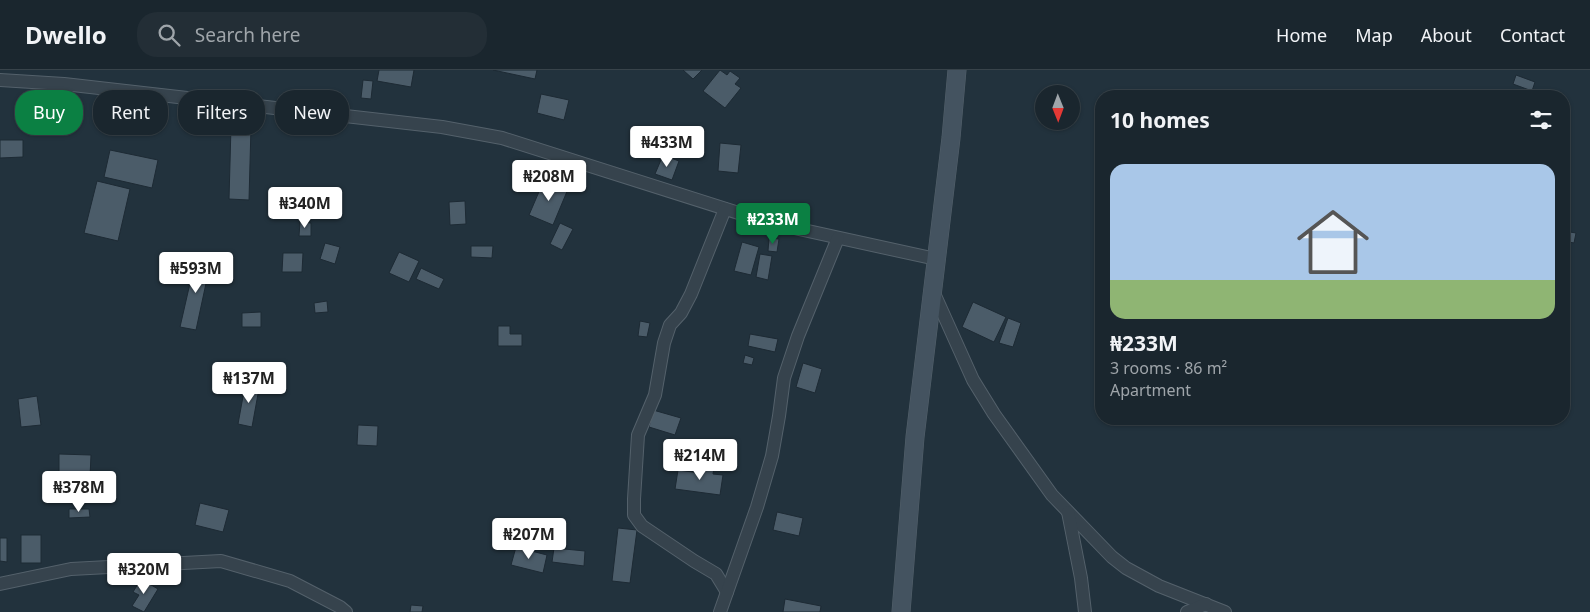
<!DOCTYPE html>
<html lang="en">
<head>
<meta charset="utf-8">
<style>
	body { margin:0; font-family:"Noto Sans",sans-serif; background:#232e36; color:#f1f3f6; height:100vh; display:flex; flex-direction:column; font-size:19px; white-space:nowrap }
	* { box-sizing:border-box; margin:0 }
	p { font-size:16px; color:#9fa5aa }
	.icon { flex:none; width:28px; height:28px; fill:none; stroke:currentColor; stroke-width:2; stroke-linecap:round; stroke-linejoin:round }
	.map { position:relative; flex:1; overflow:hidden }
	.panel { position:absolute; left:1095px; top:20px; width:475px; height:335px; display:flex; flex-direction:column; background:#1a262e; border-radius:20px; box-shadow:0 1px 4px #0004,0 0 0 1px #38434a }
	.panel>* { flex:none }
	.banner { position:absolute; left:15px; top:20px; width:475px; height:45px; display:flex; gap:10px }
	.needle { width:32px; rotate:179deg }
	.controls { position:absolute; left:1035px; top:15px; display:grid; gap:10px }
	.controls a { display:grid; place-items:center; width:45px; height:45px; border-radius:50%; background:#1a262e; box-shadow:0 1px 4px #0004,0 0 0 1px #38434a; font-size:25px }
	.price { position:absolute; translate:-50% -42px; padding:0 11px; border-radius:5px; background:#fff; color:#222; font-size:16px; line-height:32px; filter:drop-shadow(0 1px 2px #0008) }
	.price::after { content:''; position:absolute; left:50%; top:30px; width:15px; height:11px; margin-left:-8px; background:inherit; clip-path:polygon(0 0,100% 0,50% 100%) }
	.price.active { background:#0b8043; color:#fff }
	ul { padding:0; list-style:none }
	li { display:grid; align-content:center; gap:10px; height:265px; padding:0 15px }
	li+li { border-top:1px solid #38434a }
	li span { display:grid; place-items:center; height:155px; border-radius:15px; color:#555 }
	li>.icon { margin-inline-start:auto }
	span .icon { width:90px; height:90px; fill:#fffc; stroke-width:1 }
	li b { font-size:21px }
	h2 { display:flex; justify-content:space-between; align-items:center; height:60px; padding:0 15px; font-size:21px }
	.pill { padding:0 18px; border-radius:20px; background:#1a262e; box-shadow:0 1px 4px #0004,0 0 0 1px #38434a; font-size:18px; line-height:45px }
	.pill.active { background:#0b8043; color:#fff }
	header { display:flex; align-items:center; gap:30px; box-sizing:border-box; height:70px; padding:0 25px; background:#1a262e; border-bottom:1px solid #38434a }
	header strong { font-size:24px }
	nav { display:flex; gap:28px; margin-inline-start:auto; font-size:18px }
	.search { width:350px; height:45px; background:#232e36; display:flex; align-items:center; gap:12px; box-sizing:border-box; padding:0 18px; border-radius:20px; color:#9fa5aa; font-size:19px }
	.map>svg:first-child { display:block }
</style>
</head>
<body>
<header>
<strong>Dwello</strong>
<div class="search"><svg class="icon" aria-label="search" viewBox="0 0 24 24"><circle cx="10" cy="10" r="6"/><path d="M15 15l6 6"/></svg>Search here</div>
<nav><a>Home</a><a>Map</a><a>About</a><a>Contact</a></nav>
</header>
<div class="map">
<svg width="1590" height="542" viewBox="0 0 1590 542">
	<rect width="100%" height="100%" fill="#22323d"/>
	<g fill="#4b5c69" stroke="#1d2a34">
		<polygon points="379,0 414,0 411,17 377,11"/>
		<polygon points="493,0 537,0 535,9"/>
		<polygon points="683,0 702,0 693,9"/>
		<polygon points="720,0 727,5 730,1 740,8 735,14 741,18 725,38 703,21"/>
		<polygon points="1516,5 1535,12 1532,21 1513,14"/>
		<polygon points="363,10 373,11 371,29 361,28"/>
		<polygon points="45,22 74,26 73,34 44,31"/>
		<polygon points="541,24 569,30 564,50 537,43"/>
		<polygon points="60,37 61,54 45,55 44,38"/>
		<polygon points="231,56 251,57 249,130 229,129"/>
		<polygon points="0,70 23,70 23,87 0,88"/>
		<polygon points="720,73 741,75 738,103 718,101"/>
		<polygon points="110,80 158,90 152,118 104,107"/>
		<polygon points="663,85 679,91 672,110 655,104"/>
		<polygon points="544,110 568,119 553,155 529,145"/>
		<polygon points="97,111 130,119 118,171 84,163"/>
		<polygon points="465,131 466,154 450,155 449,132"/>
		<polygon points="300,152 311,153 311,166 299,166"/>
		<polygon points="560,153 573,159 562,180 550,174"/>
		<polygon points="1564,161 1576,163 1574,173 1564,171"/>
		<polygon points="769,168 779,169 777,182 768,181"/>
		<polygon points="742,172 759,177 751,205 734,201"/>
		<polygon points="325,173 340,177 335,194 320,189"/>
		<polygon points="471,176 493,176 492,188 471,187"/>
		<polygon points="399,182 419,191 409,212 389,203"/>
		<polygon points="283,183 303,183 302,202 282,202"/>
		<polygon points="760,184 772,186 768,210 756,207"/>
		<polygon points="196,187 211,190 196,260 180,257"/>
		<polygon points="421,198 444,209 439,219 416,209"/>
		<polygon points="327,231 328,242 315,243 314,233"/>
		<polygon points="973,232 1006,247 994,272 962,257"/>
		<polygon points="261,242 261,257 242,257 242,243"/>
		<polygon points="1008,248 1021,253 1013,277 999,273"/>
		<polygon points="640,251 650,253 647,267 638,266"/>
		<polygon points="498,256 510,256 510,264 522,264 522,276 498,276"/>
		<polygon points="750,264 778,269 775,282 748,276"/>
		<polygon points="745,285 754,288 752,295 743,293"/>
		<polygon points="803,293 822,299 815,323 796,317"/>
		<polygon points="246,310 260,313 252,357 238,354"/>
		<polygon points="37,326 41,355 21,357 18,329"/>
		<polygon points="653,340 681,348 675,365 649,357"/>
		<polygon points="358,355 378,356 377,376 357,375"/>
		<polygon points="59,384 91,385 90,407 59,407"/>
		<polygon points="701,396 714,398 713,404 723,405 720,425 675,419 678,400 700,403"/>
		<polygon points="70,410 71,418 62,418 62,411"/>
		<polygon points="200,433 229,440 223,462 195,455"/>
		<polygon points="69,439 89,439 90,447 69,448"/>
		<polygon points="777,442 803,448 799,466 773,460"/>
		<polygon points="618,458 637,460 630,513 612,511"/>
		<rect x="21" y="465" width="20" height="28"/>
		<polygon points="0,468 7,468 7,492 0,491"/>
		<polygon points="516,477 547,485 543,503 511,495"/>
		<polygon points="554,478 585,481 584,496 552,492"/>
		<polygon points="141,509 158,519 144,542 132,536 139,525 133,522"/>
		<polygon points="785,529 821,536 820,542 783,542"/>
		<polygon points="411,535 423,536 422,542 410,542"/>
	</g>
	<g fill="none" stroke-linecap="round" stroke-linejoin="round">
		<g stroke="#54616b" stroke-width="14">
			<g id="street">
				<polyline points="0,10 64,14 442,57 502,68 767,152 936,189"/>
				<polyline points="725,139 691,224 681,243 670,255 664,273 655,325 638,365 634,429 634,445 642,456 694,491 716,504 727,522"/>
				<polyline points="933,221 973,310 994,344 1052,425 1112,487 1126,498 1159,516 1225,542"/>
				<polyline points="1068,442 1081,508 1085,542"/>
				<polyline points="0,514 71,499 221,491 290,511 340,537 346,542"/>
				<polyline points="720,542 757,437 772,386 779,346 784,308 798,266 838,168"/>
				<polyline points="1187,542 1206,534"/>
			</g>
		</g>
		<g stroke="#54616b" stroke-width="19">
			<polyline id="secondary" points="901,542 915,367 951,68 957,0"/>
		</g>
		<use href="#street" stroke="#36434d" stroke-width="12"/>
		<use href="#secondary" stroke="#445360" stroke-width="18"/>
	</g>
</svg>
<div class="controls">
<a><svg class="needle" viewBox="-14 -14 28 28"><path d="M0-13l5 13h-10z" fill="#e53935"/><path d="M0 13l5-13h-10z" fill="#9fa5aa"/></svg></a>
</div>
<b class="price" style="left:667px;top:98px">₦433M</b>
<b class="price" style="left:549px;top:132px">₦208M</b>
<b class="price" style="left:305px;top:159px">₦340M</b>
<b class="price active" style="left:773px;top:175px">₦233M</b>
<b class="price" style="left:196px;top:224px">₦593M</b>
<b class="price" style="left:249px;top:334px">₦137M</b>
<b class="price" style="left:700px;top:411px">₦214M</b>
<b class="price" style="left:79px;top:443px">₦378M</b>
<b class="price" style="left:529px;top:490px">₦207M</b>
<b class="price" style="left:144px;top:525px">₦320M</b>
<div class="banner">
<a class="pill active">Buy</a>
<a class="pill">Rent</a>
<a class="pill">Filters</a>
<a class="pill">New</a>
</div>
<section class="panel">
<h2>10 homes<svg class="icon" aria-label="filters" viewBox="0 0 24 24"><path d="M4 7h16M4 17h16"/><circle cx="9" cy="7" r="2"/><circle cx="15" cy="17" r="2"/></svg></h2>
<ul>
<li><span style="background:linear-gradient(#a9c7e8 75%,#8fb573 0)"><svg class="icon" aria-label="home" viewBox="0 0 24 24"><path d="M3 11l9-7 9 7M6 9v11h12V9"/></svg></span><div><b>₦233M</b><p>3 rooms · 86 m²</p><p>Apartment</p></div></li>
</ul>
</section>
</div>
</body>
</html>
